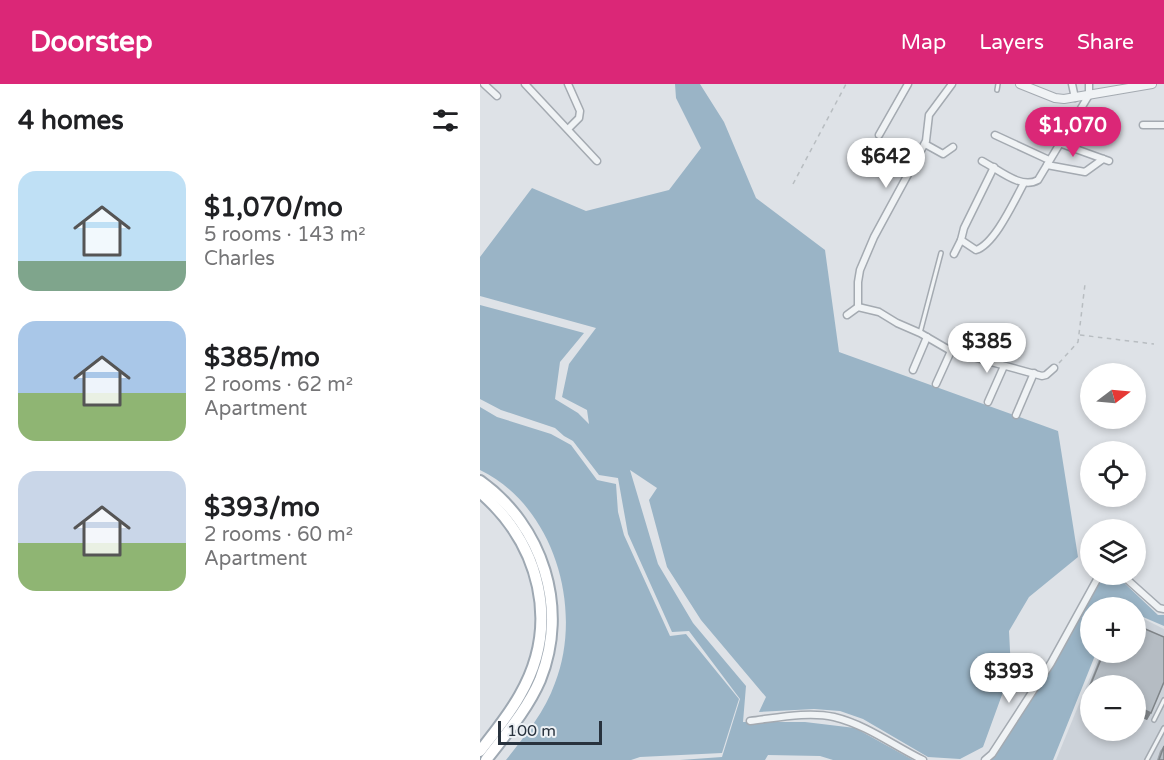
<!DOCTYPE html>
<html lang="en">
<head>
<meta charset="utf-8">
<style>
	body { margin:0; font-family:"Varela Round",sans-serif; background:#f2f2f2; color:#202124; height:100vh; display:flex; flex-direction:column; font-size:22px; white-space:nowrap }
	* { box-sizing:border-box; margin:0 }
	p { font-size:20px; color:#757577 }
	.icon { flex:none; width:33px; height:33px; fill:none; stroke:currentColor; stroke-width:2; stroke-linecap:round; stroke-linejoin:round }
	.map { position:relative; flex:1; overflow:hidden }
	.panel { display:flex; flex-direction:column; background:#fff; width:480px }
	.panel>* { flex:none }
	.needle { width:39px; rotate:74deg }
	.buttons { position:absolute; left:600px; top:279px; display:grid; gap:12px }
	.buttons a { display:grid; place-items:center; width:66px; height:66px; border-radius:50%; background:#fff; box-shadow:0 3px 9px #0003; font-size:30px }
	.scale { position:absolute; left:18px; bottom:15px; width:104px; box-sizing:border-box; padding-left:6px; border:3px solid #28323d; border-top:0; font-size:16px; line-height:21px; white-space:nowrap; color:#28323d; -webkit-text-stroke:4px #edf1f5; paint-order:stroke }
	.price { position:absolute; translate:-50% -51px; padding:0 14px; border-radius:21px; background:#fff; color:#222; font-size:20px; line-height:39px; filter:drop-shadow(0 2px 3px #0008) }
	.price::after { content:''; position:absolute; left:50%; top:36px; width:18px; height:14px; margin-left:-9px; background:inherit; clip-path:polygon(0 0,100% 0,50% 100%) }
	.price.active { background:#db2777; color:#fff }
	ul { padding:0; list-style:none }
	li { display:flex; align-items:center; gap:18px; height:150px; padding:0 18px }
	li span { display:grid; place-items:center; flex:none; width:168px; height:120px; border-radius:18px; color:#555 }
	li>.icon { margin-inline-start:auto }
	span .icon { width:72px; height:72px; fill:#fffc; stroke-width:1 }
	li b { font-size:26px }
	h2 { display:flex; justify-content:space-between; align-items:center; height:72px; padding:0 18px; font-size:26px }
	header { display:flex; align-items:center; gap:36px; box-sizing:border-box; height:84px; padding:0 30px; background:#db2777; color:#fff }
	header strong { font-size:28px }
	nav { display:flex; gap:33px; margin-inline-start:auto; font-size:21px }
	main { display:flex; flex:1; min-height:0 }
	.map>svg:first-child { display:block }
</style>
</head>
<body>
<header>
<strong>Doorstep</strong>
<nav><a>Map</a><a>Layers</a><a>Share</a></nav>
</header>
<main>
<section class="panel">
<h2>4 homes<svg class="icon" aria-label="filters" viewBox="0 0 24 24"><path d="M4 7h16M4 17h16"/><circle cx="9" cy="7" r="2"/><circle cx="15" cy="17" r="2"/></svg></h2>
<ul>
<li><span style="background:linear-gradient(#bfe0f5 75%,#7fa58c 0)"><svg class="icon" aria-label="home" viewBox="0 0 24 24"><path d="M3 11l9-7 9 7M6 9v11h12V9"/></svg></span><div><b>$1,070/mo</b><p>5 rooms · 143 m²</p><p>Charles</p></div></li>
<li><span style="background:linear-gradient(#a9c7e8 60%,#8fb573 0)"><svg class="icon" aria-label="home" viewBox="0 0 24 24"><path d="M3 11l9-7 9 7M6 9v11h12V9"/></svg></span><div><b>$385/mo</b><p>2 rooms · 62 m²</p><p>Apartment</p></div></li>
<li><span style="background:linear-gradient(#c9d6e8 60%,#8fb573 0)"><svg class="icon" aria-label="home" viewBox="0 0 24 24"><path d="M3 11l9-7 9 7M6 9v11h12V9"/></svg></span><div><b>$393/mo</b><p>2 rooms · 60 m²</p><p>Apartment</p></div></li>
</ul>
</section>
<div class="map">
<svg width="684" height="676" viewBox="0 0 684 676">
	<rect width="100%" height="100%" fill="#dee2e7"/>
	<path fill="#ccd2d9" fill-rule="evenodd" d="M656,531L684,545V676H576L620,569L656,568ZM610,602H656V646H610Z"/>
	<g fill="#9ab4c6">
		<polygon points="195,0 220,0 244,38 276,114 345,166 359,268 578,347 598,473 549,513 529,547 531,586 503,663 480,675 448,673 383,635 360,627 334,625 279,628 286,613 221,536 187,483 169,416 177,404 150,386 178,480 213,539 266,602 263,638 325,638 375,644 433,676 353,676 340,672 288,671 285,676 200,676 242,673 260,615 209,547 192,548 148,450 138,394 119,391 93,357 84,352 75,344 21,326 0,315 0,221 104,249 80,278 75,315 98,329 109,340 107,326 82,313 89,280 116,244 0,212 0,173 52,104 106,127 189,106 221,64 196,14"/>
		<path d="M0,323L17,333L71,350L91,361L117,396L136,400L138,428L144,451L190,552L206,550L259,615L242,669L160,673L151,676H26C44,653 65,628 75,599C104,524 74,422 0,386Z"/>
		<polygon points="631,491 639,494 678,531 684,531 684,542 656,530 656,524 642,523 636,521 635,523 610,524 610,568 616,569 573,676 510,676 522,661 622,493"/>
	</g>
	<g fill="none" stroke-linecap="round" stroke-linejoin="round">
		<g stroke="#a4aab1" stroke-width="6">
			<g id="service">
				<polyline points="517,6 518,0"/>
				<polyline points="440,249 461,169"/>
				<polyline points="674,636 684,616"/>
				<polyline points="667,676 684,644"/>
			</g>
		</g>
		<g stroke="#a4aab1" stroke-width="9">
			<g id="minor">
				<polyline points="4,0 17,12"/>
				<polyline points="45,0 117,77"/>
				<polyline points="88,0 100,27 99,34 88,45"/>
				<polyline points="592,0 595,14"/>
				<polyline points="663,41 684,41"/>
				<polyline points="399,51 428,0"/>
				<polyline points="515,51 569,76"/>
				<polyline points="579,59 629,77"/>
				<polyline points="445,60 463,70 473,63"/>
				<path d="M502,77C518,85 541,106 558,96L609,11V0"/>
				<polyline points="567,81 605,88 623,75"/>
				<path d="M514,83L484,144L481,156L496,166C515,160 534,117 544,99"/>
				<polyline points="474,170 481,156"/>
				<polyline points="378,223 378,198 380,186 394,153 446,57 449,31 472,0"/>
				<polyline points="367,231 378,223 399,228 417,239 440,249 471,267 562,292 566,291 574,284"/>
				<polyline points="433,286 447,253"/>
				<polyline points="456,300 471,267"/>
				<polyline points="508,318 524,282"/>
				<polyline points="536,331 554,289"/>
				<polyline points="641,490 679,524 684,525"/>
				<path d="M270,637C296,634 328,627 354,633C387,641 414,662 443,676"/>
				<polyline points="505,676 512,670 571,579 620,490"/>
			</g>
		</g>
		<g stroke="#a4aab1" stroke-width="10">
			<polyline id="tertiary" points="540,0 575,14 584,15 672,0"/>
		</g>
		<g stroke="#9ea8b2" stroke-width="14">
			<g id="primary">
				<path d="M0,397C63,442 89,524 60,596C47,626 25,651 6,676"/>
				<path d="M0,408C60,460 81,540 40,611C29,631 14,649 0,667"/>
			</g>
		</g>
		<g stroke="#b8bdc1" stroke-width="1.5" stroke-dasharray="4.5 4.5" stroke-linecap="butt">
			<polyline points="313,100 366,0"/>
			<polyline points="600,251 674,260"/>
			<polyline points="579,279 598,258 605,200"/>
		</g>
		<use href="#service" stroke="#f0f3f5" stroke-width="3"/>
		<use href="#minor" stroke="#f0f3f5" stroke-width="6"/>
		<use href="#tertiary" stroke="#f0f3f5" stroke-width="8"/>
		<use href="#primary" stroke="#fff" stroke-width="10"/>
	</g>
	<g fill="#9ca2a8">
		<polygon points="622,568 656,568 671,629 667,636 656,631 656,602 610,602 610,613 605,611"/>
		<polygon points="684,662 684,676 677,676 680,667"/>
	</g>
	<g fill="#7f8488">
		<polygon points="610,603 610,613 605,611"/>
		<polygon points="656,622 671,629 667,636 656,631"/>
	</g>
	<g fill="#b5bcc3" stroke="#7f8488" stroke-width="1.5">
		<polygon points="656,541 684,553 684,598 671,629 656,622 656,602 610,602 624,568 656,568"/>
		<polygon points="684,662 684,676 679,676"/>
	</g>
</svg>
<div class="buttons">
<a><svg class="needle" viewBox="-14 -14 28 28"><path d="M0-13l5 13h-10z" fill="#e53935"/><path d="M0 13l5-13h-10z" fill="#757577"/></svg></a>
<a><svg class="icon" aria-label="locate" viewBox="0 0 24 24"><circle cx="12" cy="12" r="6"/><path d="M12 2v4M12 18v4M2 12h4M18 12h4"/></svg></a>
<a><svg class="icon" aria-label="layers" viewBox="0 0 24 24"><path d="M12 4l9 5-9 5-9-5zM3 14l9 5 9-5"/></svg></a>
<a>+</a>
<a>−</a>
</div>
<div class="scale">100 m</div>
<b class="price active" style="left:593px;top:74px">$1,070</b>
<b class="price" style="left:406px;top:105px">$642</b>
<b class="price" style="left:507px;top:290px">$385</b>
<b class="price" style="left:529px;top:620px">$393</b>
</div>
</main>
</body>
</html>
